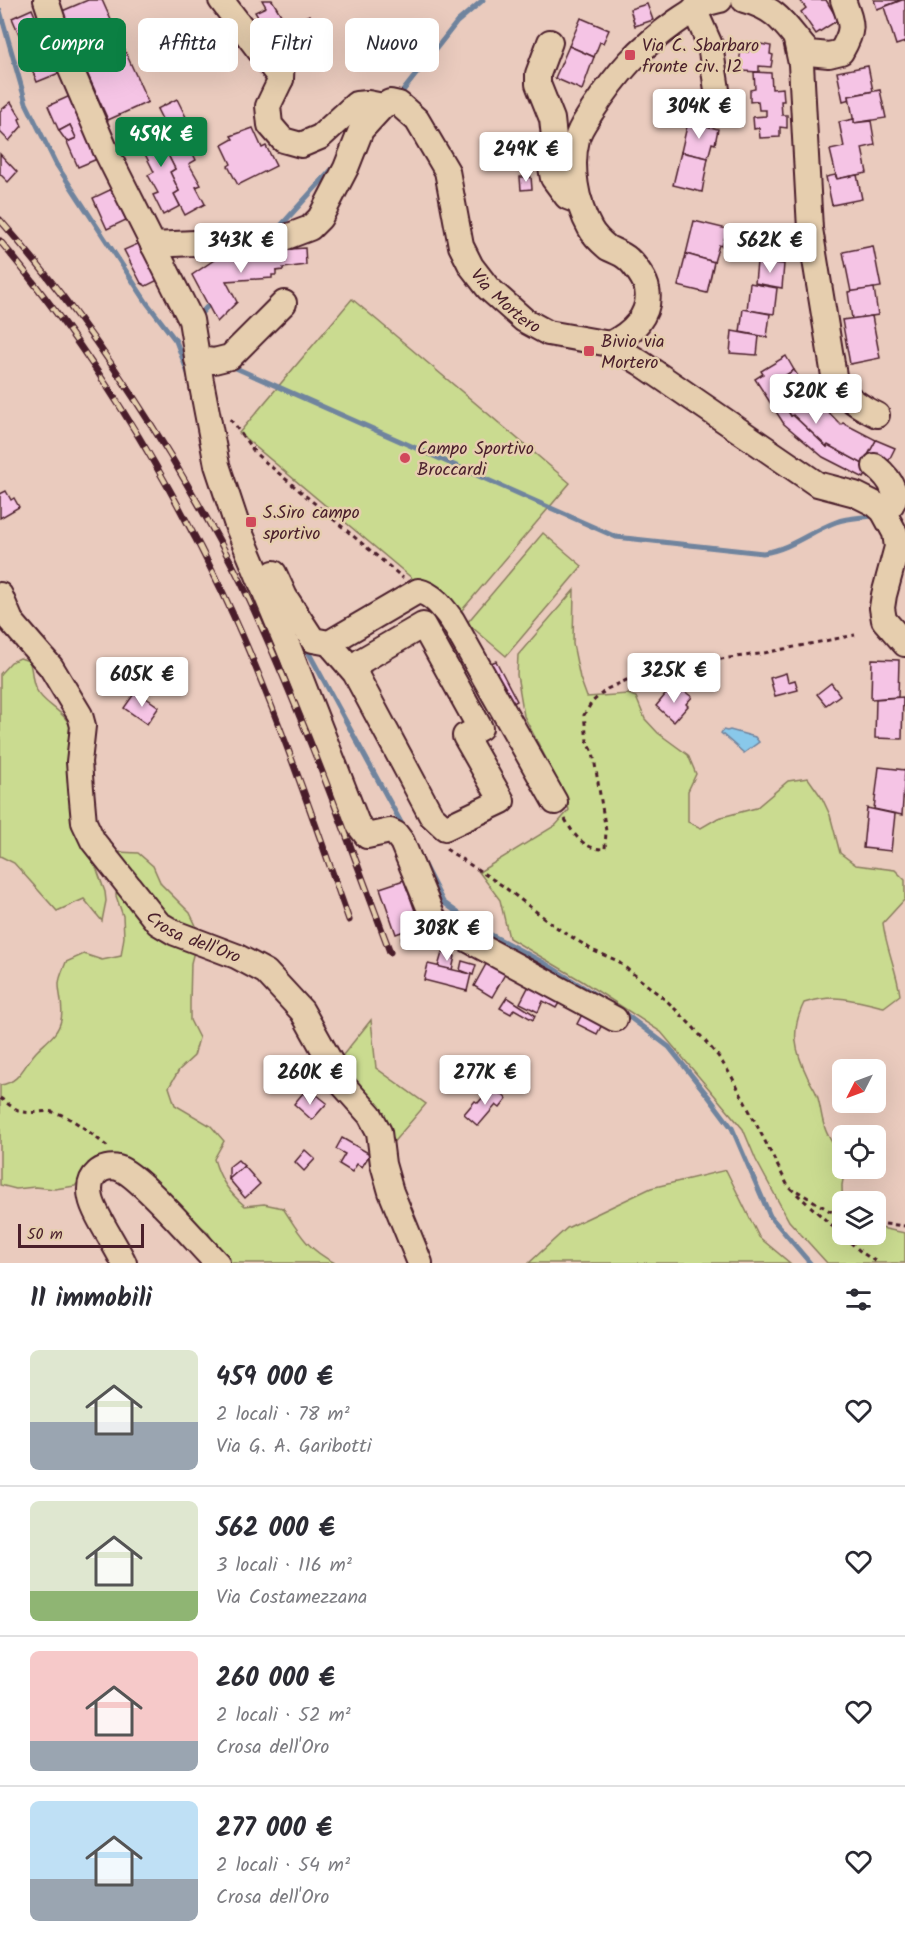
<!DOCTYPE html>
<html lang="it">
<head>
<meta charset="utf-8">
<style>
	body { margin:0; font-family:Kalam,sans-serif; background:#f7f7f7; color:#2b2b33; height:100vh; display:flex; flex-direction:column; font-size:22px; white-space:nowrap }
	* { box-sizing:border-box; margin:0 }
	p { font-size:20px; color:#7c7c81 }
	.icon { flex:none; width:33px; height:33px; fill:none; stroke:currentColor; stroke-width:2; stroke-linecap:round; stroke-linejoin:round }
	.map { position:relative; height:1263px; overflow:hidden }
	.drawer { display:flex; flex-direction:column; background:#fff; flex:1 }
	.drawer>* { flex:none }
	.guide { position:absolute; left:18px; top:18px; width:600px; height:54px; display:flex; gap:12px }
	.needle { width:39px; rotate:228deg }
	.fabs { position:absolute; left:832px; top:1059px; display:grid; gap:12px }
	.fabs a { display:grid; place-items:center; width:54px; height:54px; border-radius:9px; background:#fff; box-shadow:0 6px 24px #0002; font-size:30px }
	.scale { position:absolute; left:18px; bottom:15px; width:126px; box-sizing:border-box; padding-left:6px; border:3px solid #4a1f2b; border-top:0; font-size:16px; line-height:21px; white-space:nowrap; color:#4a1f2b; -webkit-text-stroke:4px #e6ceae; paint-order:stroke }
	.price { position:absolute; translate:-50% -51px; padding:0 14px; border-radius:6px; background:#fff; color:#222; font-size:20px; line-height:39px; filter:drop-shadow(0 2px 3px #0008) }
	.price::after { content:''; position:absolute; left:50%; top:36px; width:18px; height:14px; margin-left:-9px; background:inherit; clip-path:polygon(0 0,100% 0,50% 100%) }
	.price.on { background:#0b8043; color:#fff }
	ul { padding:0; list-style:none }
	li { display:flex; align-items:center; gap:18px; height:150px; padding:0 30px }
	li+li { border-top:2px solid #e1e1e2 }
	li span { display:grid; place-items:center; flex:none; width:168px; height:120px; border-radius:9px; color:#555 }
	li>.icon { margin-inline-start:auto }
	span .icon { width:72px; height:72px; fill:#fffc; stroke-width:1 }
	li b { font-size:26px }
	h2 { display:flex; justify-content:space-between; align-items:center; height:72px; padding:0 30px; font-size:26px }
	.tag { padding:0 21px; border-radius:9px; background:#fff; box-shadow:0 6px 24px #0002; font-size:21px; line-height:54px }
	.tag.on { background:#0b8043; color:#fff }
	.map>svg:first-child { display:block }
</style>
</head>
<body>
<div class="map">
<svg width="905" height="1263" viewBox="0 0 905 1263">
	<rect width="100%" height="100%" fill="#eacbbe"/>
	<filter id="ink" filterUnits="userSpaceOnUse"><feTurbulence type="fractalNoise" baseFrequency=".0167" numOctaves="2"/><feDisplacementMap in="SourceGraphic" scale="12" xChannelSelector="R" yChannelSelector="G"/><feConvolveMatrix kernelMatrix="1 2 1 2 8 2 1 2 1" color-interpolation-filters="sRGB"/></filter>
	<g filter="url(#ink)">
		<g fill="#cadb90" stroke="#8a7d5e" stroke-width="1.5">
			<polygon points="352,299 570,483 457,616 239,433"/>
			<polygon points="543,533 582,566 506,656 467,623"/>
			<path d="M574,590L573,644L580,678L587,697L628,694L636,697L645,719L658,733L688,755L696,774L688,791V822L701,828L718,818L756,808L788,781L808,778L822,798L830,815L840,853L856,865L895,870L905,880V899L883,923C886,948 897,971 900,995L884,1007C852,1000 837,993 804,1003C790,1031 795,1051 808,1078C811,1084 815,1089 817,1095C821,1106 821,1119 826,1131C831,1144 843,1154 843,1168L845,1169L842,1185L843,1234H876V1227L905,1233V1263H827L789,1221L756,1160L743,1129L661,1032L582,981L509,938L500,900L479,872L556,825L569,810L566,797L524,716L517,675L518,655Z"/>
			<path d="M20,658L29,661C33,670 31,680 36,689C45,707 67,710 72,732L84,848L95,864L105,892L106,901L102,921L84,899L57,911L14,863L0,856V674L11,662Z"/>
			<path d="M118,852L138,853L153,866L161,884L190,913L199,932L191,963L190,1002V1020L199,1038L194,1056L179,1070L169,1087L175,1105L211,1126L224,1141L214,1159C220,1179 228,1192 245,1206L264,1204L283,1208C299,1233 307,1249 335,1263H224L208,1232L120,1163L101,1157L75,1186L55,1189L35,1187L16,1189L0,1185V1085C20,1083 24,1065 36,1052C45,1042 58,1035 61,1020C64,1007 59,996 59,984C59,977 64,968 66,962L84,954L102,960L121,956L124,937L123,916L116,896Z"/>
			<polygon points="371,1020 376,1068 426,1104 385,1152 335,1065"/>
			<polygon points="726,1170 759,1237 790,1263 529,1263 567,1228 651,1188"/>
		</g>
		<polygon fill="#89c8ea" stroke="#70849e" stroke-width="1.5" points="723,730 727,731 730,730 755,737 759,742 744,753 721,733"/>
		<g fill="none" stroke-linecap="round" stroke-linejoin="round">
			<g stroke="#70849e" stroke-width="5">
				<polyline points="0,11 26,103 56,164 147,303 176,341 189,376"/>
				<polyline points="399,96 457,22 483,0"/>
				<polyline points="276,231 334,167"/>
				<polyline points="197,318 213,300"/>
				<path d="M229,365L616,537L763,553C791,549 811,531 836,522C849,517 864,518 877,515"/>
				<polyline points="305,646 404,828"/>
				<polyline points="424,865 443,902 480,929 546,964 599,997"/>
				<polyline points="620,1010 669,1047 708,1096 732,1128 770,1216 810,1263"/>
			</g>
		</g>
		<g fill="#f5c4e5" stroke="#4a1f2b" stroke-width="1.5">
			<polygon points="88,0 102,0 148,102 108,120 60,12"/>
			<polygon points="262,0 272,0 287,25 269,35 255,12 266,7"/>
			<polygon points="800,0 826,0 838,20 816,34 801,12 806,8"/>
			<polygon points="874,0 902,0 877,9"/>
			<polygon points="902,0 905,0 905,42 896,45 884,7"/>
			<polygon points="647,4 653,20 635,26 630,9"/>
			<polygon points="32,9 59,73 37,82 29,62 41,57 35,44 25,48 12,18"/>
			<polygon points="310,15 317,35 299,42 294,27 298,25 296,20"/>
			<polygon points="581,18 609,30 603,43 600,42 594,57 569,46"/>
			<polygon points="750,42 771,46 770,54 773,55 771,67 759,66 759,72 742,71 742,63 739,63 741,50 748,52"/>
			<polygon points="35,44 41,57 29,62 23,49"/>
			<polygon points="569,46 594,57 582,90 555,78"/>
			<polygon points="868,66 873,91 849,96 850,99 843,101 837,72"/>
			<polygon points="754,72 771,73 772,89 783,88 784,101 781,101 782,115 787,115 787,128 780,127 780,137 760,138 759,128 754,129 753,117 766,116 766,110 759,110 758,101 750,102 750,90 755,89"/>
			<polygon points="880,90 886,118 854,123 849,96"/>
			<polygon points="70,96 97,159 78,167 67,142 76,138 70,125 59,131 48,106"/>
			<polygon points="177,99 188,121 183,123 192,139 187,142 196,160 189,164 201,185 196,187 205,204 185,215 174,194 179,191 170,172 175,169 166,151 171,149 162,130 166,127 157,109"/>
			<polygon points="11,102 21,118 19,119 22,126 9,141 0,132 0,111"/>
			<polygon points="854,119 854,123 871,121 875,145 862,148 867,173 837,179 830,150 844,147 839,122"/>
			<polygon points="163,120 166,127 162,130 171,149 166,151 175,169 170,172 179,191 174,194 180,206 163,215 153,195 158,193 148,175 154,172 145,154 151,151 141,132"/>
			<polygon points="688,122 718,129 715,144 712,143 708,158 681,152"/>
			<polygon points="70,125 76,138 67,142 59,131"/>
			<polygon points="253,128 262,148 266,146 276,166 238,185 228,166 231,164 222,145 233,139 231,136"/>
			<polygon points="681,152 708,158 702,192 673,185"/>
			<polygon points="0,154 17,172 8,182 0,174"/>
			<polygon points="835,175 837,179 857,175 862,199 832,205 826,177"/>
			<polygon points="520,177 531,177 532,189 521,190"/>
			<polygon points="112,189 126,220 107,229 93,198"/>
			<polygon points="694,221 727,229 722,246 719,245 714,262 686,254"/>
			<polygon points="757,241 784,244 782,263 755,262"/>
			<polygon points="140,243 158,280 146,286 141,283 124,250"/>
			<polygon points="873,246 881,287 851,292 843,252"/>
			<polygon points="305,248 306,265 283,268 283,270 276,271 276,275 272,275 272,278 226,281 237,302 217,322 192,275 223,254"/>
			<polygon points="686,254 714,262 707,293 678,286"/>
			<polygon points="757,262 784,264 782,288 755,283"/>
			<polygon points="750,283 777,288 774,314 747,310"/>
			<polygon points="874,288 878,315 852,319 848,292"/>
			<polygon points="743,309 770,314 767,337 740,332"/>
			<polygon points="872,316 880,358 850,364 842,320"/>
			<polygon points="732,331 759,336 757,355 730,353"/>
			<polygon points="786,356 794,370 772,384 791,416 793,415 827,447 828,445 863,464 876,440 895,448 886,466 875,460 864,478 823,457 784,424 755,379 763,374 761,371"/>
			<polygon points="794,370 812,397 813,396 841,425 843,423 876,440 863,464 828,445 827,447 793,415 791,416 772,384"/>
			<polygon points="6,491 11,500 14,498 19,507 0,518 0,494"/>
			<polygon points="872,659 899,660 898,697 871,699"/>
			<polygon points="496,661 517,701 508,706 486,665"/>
			<polygon points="786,673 788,682 795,680 798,690 775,696 770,678"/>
			<polygon points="831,683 840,695 826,705 817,694"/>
			<polygon points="680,688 692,697 686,704 688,706 674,722 656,706 670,689 676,694"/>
			<polygon points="136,691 159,707 147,724 124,708"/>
			<polygon points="903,697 902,739 875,738 876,699"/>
			<polygon points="879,767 905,770 902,815 874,809"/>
			<polygon points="867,808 895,814 891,851 863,848"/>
			<polygon points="404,880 420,925 396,934 380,888"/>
			<polygon points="412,934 414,941 403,945 401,938"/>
			<polygon points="442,953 455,956 452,970 438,967"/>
			<polygon points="490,957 509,967 492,997 474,986"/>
			<polygon points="462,961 476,965 473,975 460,970"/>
			<polygon points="428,964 471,974 467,991 424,980"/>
			<polygon points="531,982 562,998 556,1008 543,1001 538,1012 520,1003"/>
			<polygon points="507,997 535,1015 533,1020 514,1009 511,1014 500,1008"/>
			<polygon points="585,1009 605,1019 597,1034 577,1024"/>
			<polygon points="492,1086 507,1099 500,1108 496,1105 478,1126 464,1114 475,1101 478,1103"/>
			<polygon points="303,1093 312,1101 317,1095 327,1103 312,1120 294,1104"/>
			<polygon points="342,1138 370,1154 362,1167 357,1164 352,1172 339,1164 345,1154 336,1149"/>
			<polygon points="305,1150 315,1159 304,1171 295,1162"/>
			<polygon points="238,1160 244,1166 229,1179 229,1167"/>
			<polygon points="244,1166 260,1184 245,1198 229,1179"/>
		</g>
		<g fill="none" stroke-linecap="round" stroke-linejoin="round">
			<g stroke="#4a1f2b" stroke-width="28">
				<g id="minor">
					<polyline points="46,0 63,51 105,149 191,320 201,381 217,465 237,525 291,654 357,823 367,836 390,831 396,834 402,842 435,922 615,1019"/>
					<polyline points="221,0 281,79"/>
					<path d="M744,0C781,10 785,27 809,53L829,55L841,52C855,28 852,25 843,0"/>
					<polyline points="694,9 710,45 720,109"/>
					<path d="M796,40L801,64L810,229L835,382C846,398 860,407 877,415"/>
					<polyline points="550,42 538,74 538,84 552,119 554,137 549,157 553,178 567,197 580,202"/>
					<polyline points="282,56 281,79 268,106 270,125 283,140 301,145 320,137 356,104 368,103 383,106"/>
					<path id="s1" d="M153,245L281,239L310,228L320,218L346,168L361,130L383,106L390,102L399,104L417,120L447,171L461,246L471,266L488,288L524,320L548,333L610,344L641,363L817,484L855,494L875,504L883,511L895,533L897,547L884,595L882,608L884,620L905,644"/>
					<path d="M610,344C631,334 652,315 647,289C646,281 635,265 628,259C623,254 614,251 608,248C602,243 593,234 590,228C576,203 570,166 577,139C579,129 587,119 592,111C618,72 638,49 676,22C691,12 702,3 720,0"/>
					<polyline points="197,359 214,361 230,357 284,303"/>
					<path d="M875,466C891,479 905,500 883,511"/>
					<path d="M274,573L285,597L313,640L329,643L418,591C433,594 443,608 452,620L555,802"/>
					<path id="s2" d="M0,595L11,621L51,667L80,715L83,726L79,762L81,789L84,822L93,841L158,923L175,933L236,956L266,972L302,1011L344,1086L370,1115L379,1132L383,1164L391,1192L420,1263"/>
					<polyline points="329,643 355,673 431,815 445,828 502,801 465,736 480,728 423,625 361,661 355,673"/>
					<path d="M124,1263C116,1245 94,1214 91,1198C89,1189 89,1180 97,1173C102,1168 111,1166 118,1168C139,1174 198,1244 217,1263"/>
				</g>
			</g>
			<g stroke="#4a1f2b" stroke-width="3" stroke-dasharray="4.5 4.5" stroke-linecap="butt">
				<polyline points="230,419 256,454 403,578"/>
				<path d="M565,819C574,836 585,850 605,849L606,831L593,752L587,741L584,715L592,702L607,689L629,679L706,661L759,654L855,635"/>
				<polyline points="446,849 503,886 556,927 594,951 616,960 668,1002 693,1027 718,1056 732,1077 788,1186 861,1252 878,1263"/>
				<path d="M0,1098C7,1103 15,1110 24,1112C33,1114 43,1110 53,1112C73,1117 93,1135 109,1148"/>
				<polyline points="797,1191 830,1211 843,1215"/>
				<polyline points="876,1223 905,1226"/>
			</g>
			<use href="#minor" stroke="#e6ceae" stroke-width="24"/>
			<g stroke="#4a1f2b" stroke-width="7">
				<g id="rail">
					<path d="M0,220C64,292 120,373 170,455C195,498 221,541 243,586C299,705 344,829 390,952"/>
					<path d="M0,241C88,346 164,470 223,593C273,699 310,810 349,920"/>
				</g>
			</g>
			<use href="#rail" stroke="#e6ceae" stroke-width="4.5" stroke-dasharray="14" stroke-linecap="butt"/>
		</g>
	</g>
	<g fill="#d1495b" stroke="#e6ceae" stroke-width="2">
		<rect x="624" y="49" width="12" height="12" rx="3"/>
		<rect x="583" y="345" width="12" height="12" rx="3"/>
		<circle cx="405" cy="458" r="6"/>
		<rect x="245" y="516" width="12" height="12" rx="3"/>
	</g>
	<g text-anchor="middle" stroke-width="5" stroke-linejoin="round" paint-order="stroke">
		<g font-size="18" fill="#4a1f2b" stroke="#e6ceae" text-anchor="start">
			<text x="642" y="51">Via C. Sbarbaro<tspan x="642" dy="21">fronte civ. 12</tspan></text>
			<text x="601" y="347">Bivio via<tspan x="601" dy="21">Mortero</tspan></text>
			<text x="417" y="454">Campo Sportivo<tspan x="417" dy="21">Broccardi</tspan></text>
			<text x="263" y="518">S.Siro campo<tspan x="263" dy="21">sportivo</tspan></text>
		</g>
		<g font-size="18" fill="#4a1f2b" stroke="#e6ceae">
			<text dy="6" stroke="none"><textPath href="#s1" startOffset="552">Via Mortero</textPath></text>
			<text dy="6" stroke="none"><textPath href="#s2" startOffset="417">Crosa dell'Oro</textPath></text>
		</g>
	</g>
</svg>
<div class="fabs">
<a><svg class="needle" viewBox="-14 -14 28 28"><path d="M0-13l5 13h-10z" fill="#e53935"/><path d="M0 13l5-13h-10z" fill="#7c7c81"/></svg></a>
<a><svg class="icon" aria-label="locate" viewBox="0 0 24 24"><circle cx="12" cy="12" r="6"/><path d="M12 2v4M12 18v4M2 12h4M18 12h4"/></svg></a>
<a><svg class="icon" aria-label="layers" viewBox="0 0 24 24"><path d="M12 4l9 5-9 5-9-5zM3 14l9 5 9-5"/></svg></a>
</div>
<div class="scale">50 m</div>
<b class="price" style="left:699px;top:140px">304K €</b>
<b class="price on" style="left:161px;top:168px">459K €</b>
<b class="price" style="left:526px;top:183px">249K €</b>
<b class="price" style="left:241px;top:274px">343K €</b>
<b class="price" style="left:770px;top:274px">562K €</b>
<b class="price" style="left:816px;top:425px">520K €</b>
<b class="price" style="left:674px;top:704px">325K €</b>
<b class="price" style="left:142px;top:708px">605K €</b>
<b class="price" style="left:447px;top:962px">308K €</b>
<b class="price" style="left:310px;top:1106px">260K €</b>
<b class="price" style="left:485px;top:1106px">277K €</b>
<div class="guide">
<a class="tag on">Compra</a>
<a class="tag">Affitta</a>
<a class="tag">Filtri</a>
<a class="tag">Nuovo</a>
</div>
</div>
<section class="drawer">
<h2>11 immobili<svg class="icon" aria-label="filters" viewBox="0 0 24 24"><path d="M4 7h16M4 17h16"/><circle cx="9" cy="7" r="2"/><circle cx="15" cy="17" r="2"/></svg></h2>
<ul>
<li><span style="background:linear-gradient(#dfe7d0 60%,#9aa5b1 0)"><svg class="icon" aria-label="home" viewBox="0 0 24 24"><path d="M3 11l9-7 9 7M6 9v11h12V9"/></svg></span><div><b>459 000 €</b><p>2 locali · 78 m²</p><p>Via G. A. Garibotti</p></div><svg class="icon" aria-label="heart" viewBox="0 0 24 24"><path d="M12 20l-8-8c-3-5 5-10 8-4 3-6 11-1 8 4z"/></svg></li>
<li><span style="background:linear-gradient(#dfe7d0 75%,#8fb573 0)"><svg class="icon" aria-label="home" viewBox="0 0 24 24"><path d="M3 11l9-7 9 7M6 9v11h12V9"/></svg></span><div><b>562 000 €</b><p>3 locali · 116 m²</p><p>Via Costamezzana</p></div><svg class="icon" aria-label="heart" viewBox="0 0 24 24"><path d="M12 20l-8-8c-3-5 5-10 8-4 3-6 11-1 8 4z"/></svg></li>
<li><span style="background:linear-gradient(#f6c9c9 75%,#9aa5b1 0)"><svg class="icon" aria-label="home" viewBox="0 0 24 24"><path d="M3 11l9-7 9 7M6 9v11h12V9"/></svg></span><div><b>260 000 €</b><p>2 locali · 52 m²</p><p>Crosa dell'Oro</p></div><svg class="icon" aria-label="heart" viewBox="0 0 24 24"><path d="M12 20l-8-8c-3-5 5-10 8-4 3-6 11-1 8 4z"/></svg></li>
<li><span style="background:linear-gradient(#bfe0f5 65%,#9aa5b1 0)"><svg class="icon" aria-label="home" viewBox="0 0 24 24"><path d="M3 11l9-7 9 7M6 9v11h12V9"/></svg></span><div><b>277 000 €</b><p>2 locali · 54 m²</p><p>Crosa dell'Oro</p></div><svg class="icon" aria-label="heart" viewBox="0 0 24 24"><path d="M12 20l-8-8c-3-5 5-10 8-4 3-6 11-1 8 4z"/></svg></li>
</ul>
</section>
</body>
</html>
